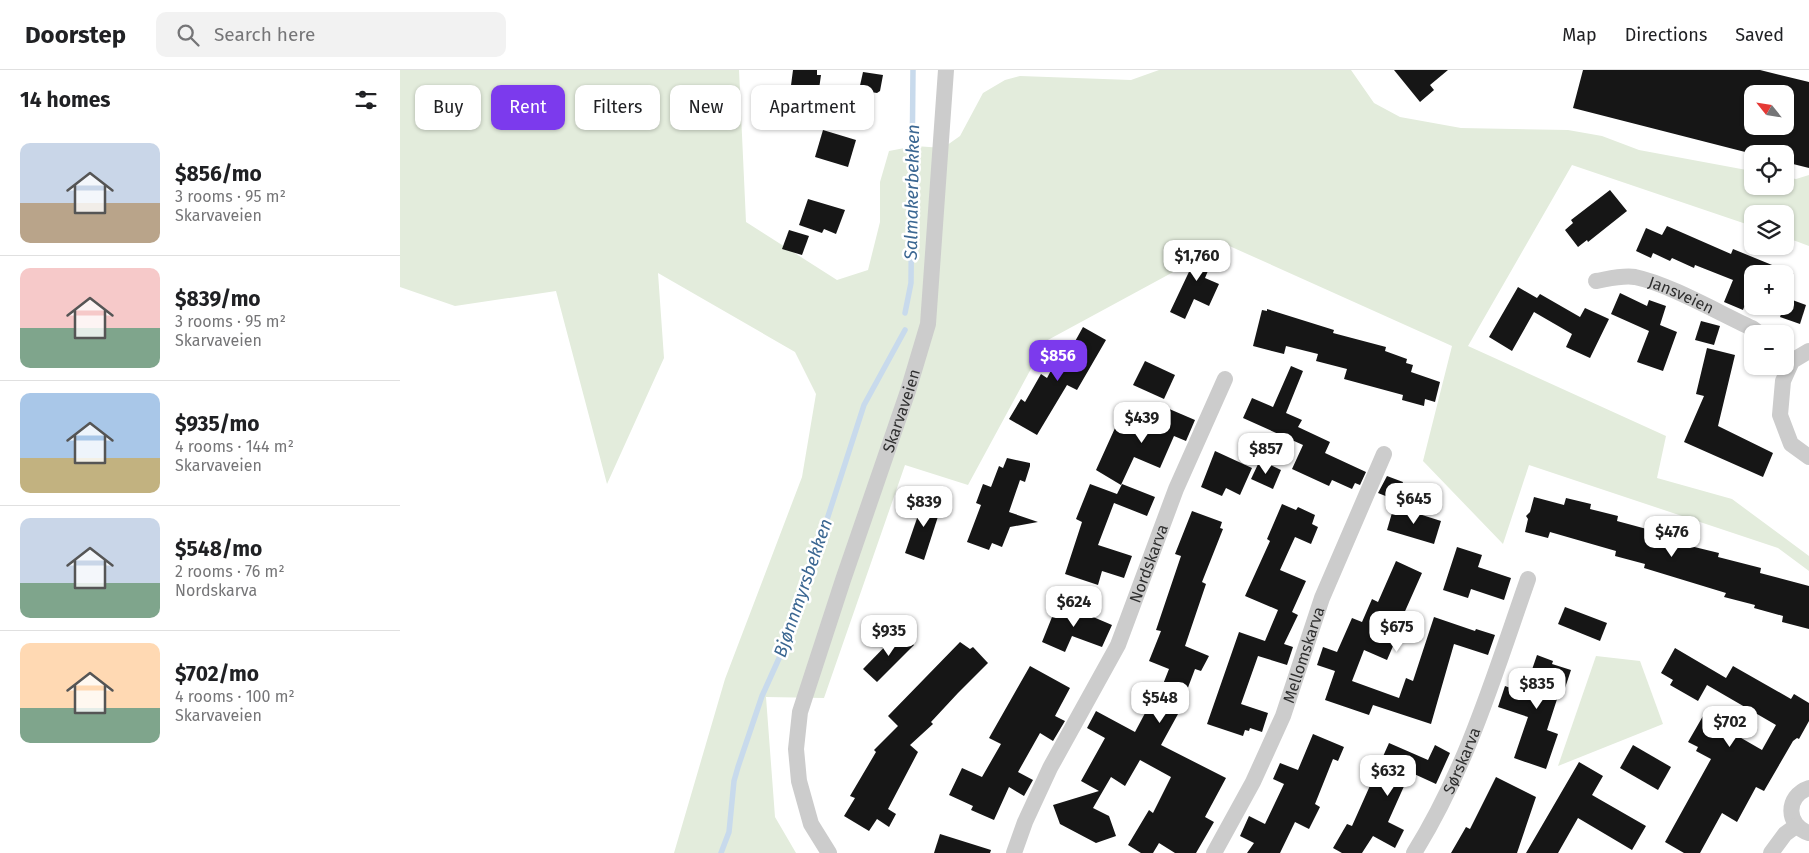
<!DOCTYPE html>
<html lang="en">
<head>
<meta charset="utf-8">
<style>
	body { margin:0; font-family:"Fira Sans",sans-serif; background:#f2f2f2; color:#202124; height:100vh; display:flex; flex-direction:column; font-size:19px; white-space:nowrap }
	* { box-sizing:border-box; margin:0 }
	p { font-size:16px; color:#757577 }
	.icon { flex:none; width:28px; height:28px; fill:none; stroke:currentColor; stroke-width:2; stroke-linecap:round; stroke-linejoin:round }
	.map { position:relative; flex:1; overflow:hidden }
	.sheet { display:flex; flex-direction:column; background:#fff; width:400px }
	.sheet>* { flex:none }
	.guide { position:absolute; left:15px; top:15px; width:475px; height:45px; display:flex; gap:10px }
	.needle { width:32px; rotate:300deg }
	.fabs { position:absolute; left:1344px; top:15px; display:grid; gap:10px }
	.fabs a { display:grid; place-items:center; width:50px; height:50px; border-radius:10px; background:#fff; box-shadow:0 1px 4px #0004; font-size:25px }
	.price { position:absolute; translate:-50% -42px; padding:0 11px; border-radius:10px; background:#fff; color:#222; font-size:16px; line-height:32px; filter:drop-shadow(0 1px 2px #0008) }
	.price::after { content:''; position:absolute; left:50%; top:30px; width:15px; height:11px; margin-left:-8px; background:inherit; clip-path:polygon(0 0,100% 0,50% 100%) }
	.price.selected { background:#7c3aed; color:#fff }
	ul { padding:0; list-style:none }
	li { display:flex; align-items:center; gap:15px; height:125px; padding:0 20px }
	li+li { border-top:1px solid #e0e0e0 }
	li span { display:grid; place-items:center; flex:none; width:140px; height:100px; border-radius:10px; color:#555 }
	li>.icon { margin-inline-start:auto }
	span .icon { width:60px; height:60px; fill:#fffc; stroke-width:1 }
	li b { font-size:21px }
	h2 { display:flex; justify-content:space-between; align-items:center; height:60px; padding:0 20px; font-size:21px }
	.pill { padding:0 18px; border-radius:10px; background:#fff; box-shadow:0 1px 4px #0004; font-size:18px; line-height:45px }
	.pill.selected { background:#7c3aed; color:#fff }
	header { display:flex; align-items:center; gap:30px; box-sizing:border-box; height:70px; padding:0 25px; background:#fff; border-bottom:1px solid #e0e0e0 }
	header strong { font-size:24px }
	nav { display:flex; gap:28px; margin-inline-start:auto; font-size:18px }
	.search { width:350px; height:45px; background:#f2f2f2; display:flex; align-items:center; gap:12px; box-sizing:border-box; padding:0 18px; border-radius:10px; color:#757577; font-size:19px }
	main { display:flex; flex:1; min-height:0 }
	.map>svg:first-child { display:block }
</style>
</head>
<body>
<header>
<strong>Doorstep</strong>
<div class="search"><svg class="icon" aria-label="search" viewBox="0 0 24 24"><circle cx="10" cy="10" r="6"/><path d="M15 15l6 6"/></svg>Search here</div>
<nav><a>Map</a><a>Directions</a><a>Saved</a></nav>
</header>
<main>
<section class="sheet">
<h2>14 homes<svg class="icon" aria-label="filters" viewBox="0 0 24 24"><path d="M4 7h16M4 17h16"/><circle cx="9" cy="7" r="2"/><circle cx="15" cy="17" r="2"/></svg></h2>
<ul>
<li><span style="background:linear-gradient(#c9d6e8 60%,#b9a48a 0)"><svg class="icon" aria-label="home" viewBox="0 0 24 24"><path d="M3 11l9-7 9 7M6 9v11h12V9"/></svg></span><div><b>$856/mo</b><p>3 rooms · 95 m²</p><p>Skarvaveien</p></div></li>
<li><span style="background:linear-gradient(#f6c9c9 60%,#7fa58c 0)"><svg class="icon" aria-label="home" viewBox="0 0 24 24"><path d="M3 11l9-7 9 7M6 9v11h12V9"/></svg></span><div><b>$839/mo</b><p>3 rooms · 95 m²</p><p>Skarvaveien</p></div></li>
<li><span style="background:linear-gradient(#a9c7e8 65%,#c2b280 0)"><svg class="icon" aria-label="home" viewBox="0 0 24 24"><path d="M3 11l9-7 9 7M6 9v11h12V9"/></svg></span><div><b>$935/mo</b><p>4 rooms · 144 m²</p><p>Skarvaveien</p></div></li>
<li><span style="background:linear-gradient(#c9d6e8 65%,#7fa58c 0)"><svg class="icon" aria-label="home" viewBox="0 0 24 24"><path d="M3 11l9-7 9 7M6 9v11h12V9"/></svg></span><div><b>$548/mo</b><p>2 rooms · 76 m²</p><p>Nordskarva</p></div></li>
<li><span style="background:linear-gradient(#ffd9b3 65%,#7fa58c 0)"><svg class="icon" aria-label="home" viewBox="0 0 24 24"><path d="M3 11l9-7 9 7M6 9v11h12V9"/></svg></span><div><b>$702/mo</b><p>4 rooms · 100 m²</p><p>Skarvaveien</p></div></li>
</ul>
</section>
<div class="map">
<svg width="1409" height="783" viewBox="0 0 1409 783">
	<rect width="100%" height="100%" fill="#fff"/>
	<g fill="#e3ecdc">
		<polygon points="0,0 339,0 346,152 437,210 468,200 480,152 480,112 489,81 515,76 543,78 560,66 583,23 605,10 620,6 731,10 759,0 951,0 974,33 1000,47 1061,58 1168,60 1202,66 1239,80 1352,101 1352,116 1385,116 1385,107 1396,109 1409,105 1409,176 1385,167 1385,144 1352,144 1352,156 1172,95 1068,276 1266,366 1257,408 1332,429 1409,486 1409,501 1378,478 1129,395 1103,474 1023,391 1052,276 825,174 646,271 568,415 505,395 424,628 366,627 375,747 396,783 274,783 325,609 402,407 416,324 395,282 258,203 264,288 207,414 156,221 55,236 0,217"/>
		<polygon points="1196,586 1240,591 1263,654 1158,696"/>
	</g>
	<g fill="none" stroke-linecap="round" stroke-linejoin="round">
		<g stroke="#c8daec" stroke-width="5.5">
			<polyline points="505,243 511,213 513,0"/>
			<polyline points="321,783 329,762 334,711 338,697 362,626 390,564 464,335 505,260"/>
		</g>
	</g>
	<g fill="#161616" fill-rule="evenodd">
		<polygon points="393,0 417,0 417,5 421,5 418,26 390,23"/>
		<polygon points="994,0 1048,0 1030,15 1034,20 1020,32"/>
		<path d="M1183,0H1360L1409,12V98L1385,92V84H1353L1173,38ZM1352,24H1385V56H1352Z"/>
		<polygon points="463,2 483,5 480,21 477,23 459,20"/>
		<polygon points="423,60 456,70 448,97 415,87"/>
		<polygon points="1210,120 1227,141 1188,172 1187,170 1178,177 1165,160 1173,153 1171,150"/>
		<polygon points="408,129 445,140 436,164 424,159 422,163 399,155"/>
		<polygon points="1267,156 1331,184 1333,179 1394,204 1352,204 1352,216 1343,240 1324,232 1333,210 1295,195 1294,198 1272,188 1270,191 1253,183 1251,188 1236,181 1246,158 1262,165"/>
		<polygon points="389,160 409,166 402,185 382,179"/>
		<polygon points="804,170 818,177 805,208 819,214 809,236 794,229 785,249 770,242"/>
		<polygon points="1118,217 1137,228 1140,224 1180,247 1185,238 1209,249 1190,288 1166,277 1172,264 1134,242 1112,281 1089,267"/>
		<polygon points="1220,223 1247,236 1249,230 1266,236 1260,255 1277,262 1263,301 1237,292 1249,261 1211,244"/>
		<polygon points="1387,228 1406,235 1400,254 1380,247"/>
		<polygon points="867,239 934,260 933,263 986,277 985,281 1007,289 1006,293 1013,295 1011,302 1040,312 1035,332 1025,329 1024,336 1002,330 1003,325 944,309 947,299 916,291 918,284 886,276 884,284 853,276 862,240 867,241"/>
		<polygon points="1301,251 1320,256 1314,275 1295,270"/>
		<polygon points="683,257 706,270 677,320 667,315 637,365 609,349 621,329 625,332 641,304 647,308 662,280 668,284"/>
		<polygon points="1307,278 1335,285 1318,356 1373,383 1363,407 1284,372 1304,326 1296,324"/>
		<polygon points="745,291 775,305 764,329 733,315"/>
		<polygon points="891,296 903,301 886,343 902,350 898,357 930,372 925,383 966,402 960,415 955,413 952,419 932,410 929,416 892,399 903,375 843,348 852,328 873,337"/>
		<polygon points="767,338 795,350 786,371 774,366 760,398 734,387 721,415 696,400 720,347 756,364"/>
		<polygon points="815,381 852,398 840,425 826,418 822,426 801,417"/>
		<polygon points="607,388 630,393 630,396 625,412 620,410 609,442 638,452 610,457 602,477 592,473 589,480 567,472 581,435 576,433 583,414 591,417 599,396 603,398"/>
		<polygon points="860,390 881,400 873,419 851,409"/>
		<polygon points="987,406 1003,412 1001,418 1003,419 998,431 978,423"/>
		<polygon points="690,414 717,424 722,414 755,427 747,446 714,433 698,475 732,486 724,508 702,501 698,515 665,504 682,452 676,449"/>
		<polygon points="525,425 543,431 524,490 505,483"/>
		<polygon points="1134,427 1164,435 1166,428 1191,434 1190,439 1218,446 1217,451 1280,468 1278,473 1319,483 1318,487 1361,498 1360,503 1409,516 1409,559 1382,552 1383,546 1354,538 1355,535 1324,527 1326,523 1244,498 1245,494 1215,486 1216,481 1150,462 1148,468 1125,462 1128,449 1126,446 1130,442"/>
		<polygon points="882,434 896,440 898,437 915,445 912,454 918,457 911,474 895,467 880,500 906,511 892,542 898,545 884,574 893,577 887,595 858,586 841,634 868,643 862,662 850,658 849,661 845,660 843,666 807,654 839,562 865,571 878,540 845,526 870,471 867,469"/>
		<polygon points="994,436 1041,451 1034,474 987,460"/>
		<polygon points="792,441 822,452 820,458 823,459 802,512 806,514 785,576 809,586 801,601 795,599 778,644 761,675 826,708 805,747 814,752 796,783 775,783 759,773 753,783 741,783 728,775 749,740 753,743 771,707 740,690 725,716 711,707 693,738 709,746 716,766 696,773 660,754 653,735 699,721 681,711 705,668 687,658 696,641 735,662 752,630 756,632 769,599 749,591 761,561 756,560 781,486 775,484"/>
		<polygon points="1057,477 1082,485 1078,497 1111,508 1104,530 1071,519 1068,528 1043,520"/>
		<polygon points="996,491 1022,503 994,566 997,567 987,590 964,580 952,611 999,628 1006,608 1013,611 1034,547 1075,561 1076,559 1095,565 1088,585 1054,574 1031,654 973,635 969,645 925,630 935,601 917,595 923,577 937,582 952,548 962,552 972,529 978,532"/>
		<polygon points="658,532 712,555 702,577 672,566 665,582 642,572"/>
		<polygon points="1165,537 1207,553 1200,571 1158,554"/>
		<polygon points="500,561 514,575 477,612 463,599"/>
		<polygon points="560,572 570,579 573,577 588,593 558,623 531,652 533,654 510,675 518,682 488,739 496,744 489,757 477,749 469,761 444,746 455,728 450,726 476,682 474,680 498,656 488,646"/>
		<polygon points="1275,578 1326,608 1333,596 1391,629 1394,624 1409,633 1409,651 1399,669 1397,668 1393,671 1364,721 1356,717 1337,752 1322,743 1300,783 1284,783 1265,772 1311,689 1296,681 1298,677 1288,672 1303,646 1362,680 1376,655 1307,615 1298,631 1270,615 1273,610 1261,603"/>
		<polygon points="1137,585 1153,591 1152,594 1171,600 1164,621 1160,620 1147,660 1158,664 1146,699 1114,688 1128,647 1098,637 1105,616 1124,623"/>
		<polygon points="630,596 670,618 655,646 665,651 653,671 640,663 618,702 633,710 624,726 609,717 594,750 571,740 573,736 549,725 562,698 582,707 601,674 589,668"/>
		<polygon points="913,664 944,677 938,691 933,689 915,734 920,737 909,759 895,752 880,783 847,783 854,773 840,766 849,746 865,754 884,714 873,709 880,693 898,700"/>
		<polygon points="989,673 1028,690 1035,675 1050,683 1036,714 1012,703 1005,714 988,752 1004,760 995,778 973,766 962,783 942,783 933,778 947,754 952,756"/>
		<polygon points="1233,675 1271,697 1258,720 1220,698"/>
		<polygon points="1179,692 1203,706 1192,725 1246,756 1232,780 1178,748 1158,783 1126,783"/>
		<polygon points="1096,707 1136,727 1117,783 1051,783 1066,757 1070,759"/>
		<polygon points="540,764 591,780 590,783 534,783"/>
	</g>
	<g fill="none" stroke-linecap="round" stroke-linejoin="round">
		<g stroke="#ccc" stroke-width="16">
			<path id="s1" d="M1196,211C1208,209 1222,205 1235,207C1269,214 1319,243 1352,258L1360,264"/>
			<polyline points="1409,281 1392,291 1383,311 1380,345 1391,374 1409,387"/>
			<path d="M1409,718C1385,726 1386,756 1409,763"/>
			<path id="s2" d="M429,783L411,754L399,711L396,679L400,642L443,510L508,321L528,254L546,0"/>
			<path id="s3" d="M614,783L625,752L650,698L718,575L776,419L825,309"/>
			<path id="s4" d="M814,783L853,712L883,646L922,528L984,384"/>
			<path id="s5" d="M1014,783C1067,698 1095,603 1128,509"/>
			<polyline points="1371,783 1385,764 1396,756"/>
		</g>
	</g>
	<g text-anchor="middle" stroke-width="5" stroke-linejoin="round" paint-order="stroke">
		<g font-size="16" fill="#2f2f2f" stroke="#fff">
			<text dy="6" stroke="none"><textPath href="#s1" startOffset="89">Jansveien</textPath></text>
			<text dy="6" stroke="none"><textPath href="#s2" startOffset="466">Skarvaveien</textPath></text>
			<text dy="6" stroke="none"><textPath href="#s3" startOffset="320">Nordskarva</textPath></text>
			<text dy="6" stroke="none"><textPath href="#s4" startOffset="218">Mellomskarva</textPath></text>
			<text dy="6" stroke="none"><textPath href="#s5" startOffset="104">Sørskarva</textPath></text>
		</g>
		<g font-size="18" font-style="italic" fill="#3b6792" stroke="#fff">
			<text transform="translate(512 122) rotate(-89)" y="6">Salmakerbekken</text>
			<text transform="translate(403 518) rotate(-71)" y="6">Bjønnmyrsbekken</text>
		</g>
	</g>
</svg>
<div class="fabs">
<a><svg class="needle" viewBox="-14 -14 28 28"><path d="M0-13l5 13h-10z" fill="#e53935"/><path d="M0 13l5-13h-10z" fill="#757577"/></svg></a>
<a><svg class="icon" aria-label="locate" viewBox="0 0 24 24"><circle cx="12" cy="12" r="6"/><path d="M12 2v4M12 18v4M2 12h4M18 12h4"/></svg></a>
<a><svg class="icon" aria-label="layers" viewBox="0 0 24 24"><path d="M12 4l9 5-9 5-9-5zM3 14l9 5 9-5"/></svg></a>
<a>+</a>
<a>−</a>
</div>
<b class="price" style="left:797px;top:212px">$1,760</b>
<b class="price selected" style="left:658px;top:312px">$856</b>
<b class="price" style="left:742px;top:374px">$439</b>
<b class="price" style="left:866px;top:405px">$857</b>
<b class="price" style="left:1014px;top:455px">$645</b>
<b class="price" style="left:524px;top:458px">$839</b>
<b class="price" style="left:1272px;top:488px">$476</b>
<b class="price" style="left:674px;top:558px">$624</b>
<b class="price" style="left:997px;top:583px">$675</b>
<b class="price" style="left:489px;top:587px">$935</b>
<b class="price" style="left:1137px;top:640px">$835</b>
<b class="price" style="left:760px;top:654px">$548</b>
<b class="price" style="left:1330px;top:678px">$702</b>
<b class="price" style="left:988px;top:727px">$632</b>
<div class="guide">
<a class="pill">Buy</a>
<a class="pill selected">Rent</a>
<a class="pill">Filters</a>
<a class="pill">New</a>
<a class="pill">Apartment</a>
</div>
</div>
</main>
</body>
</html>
